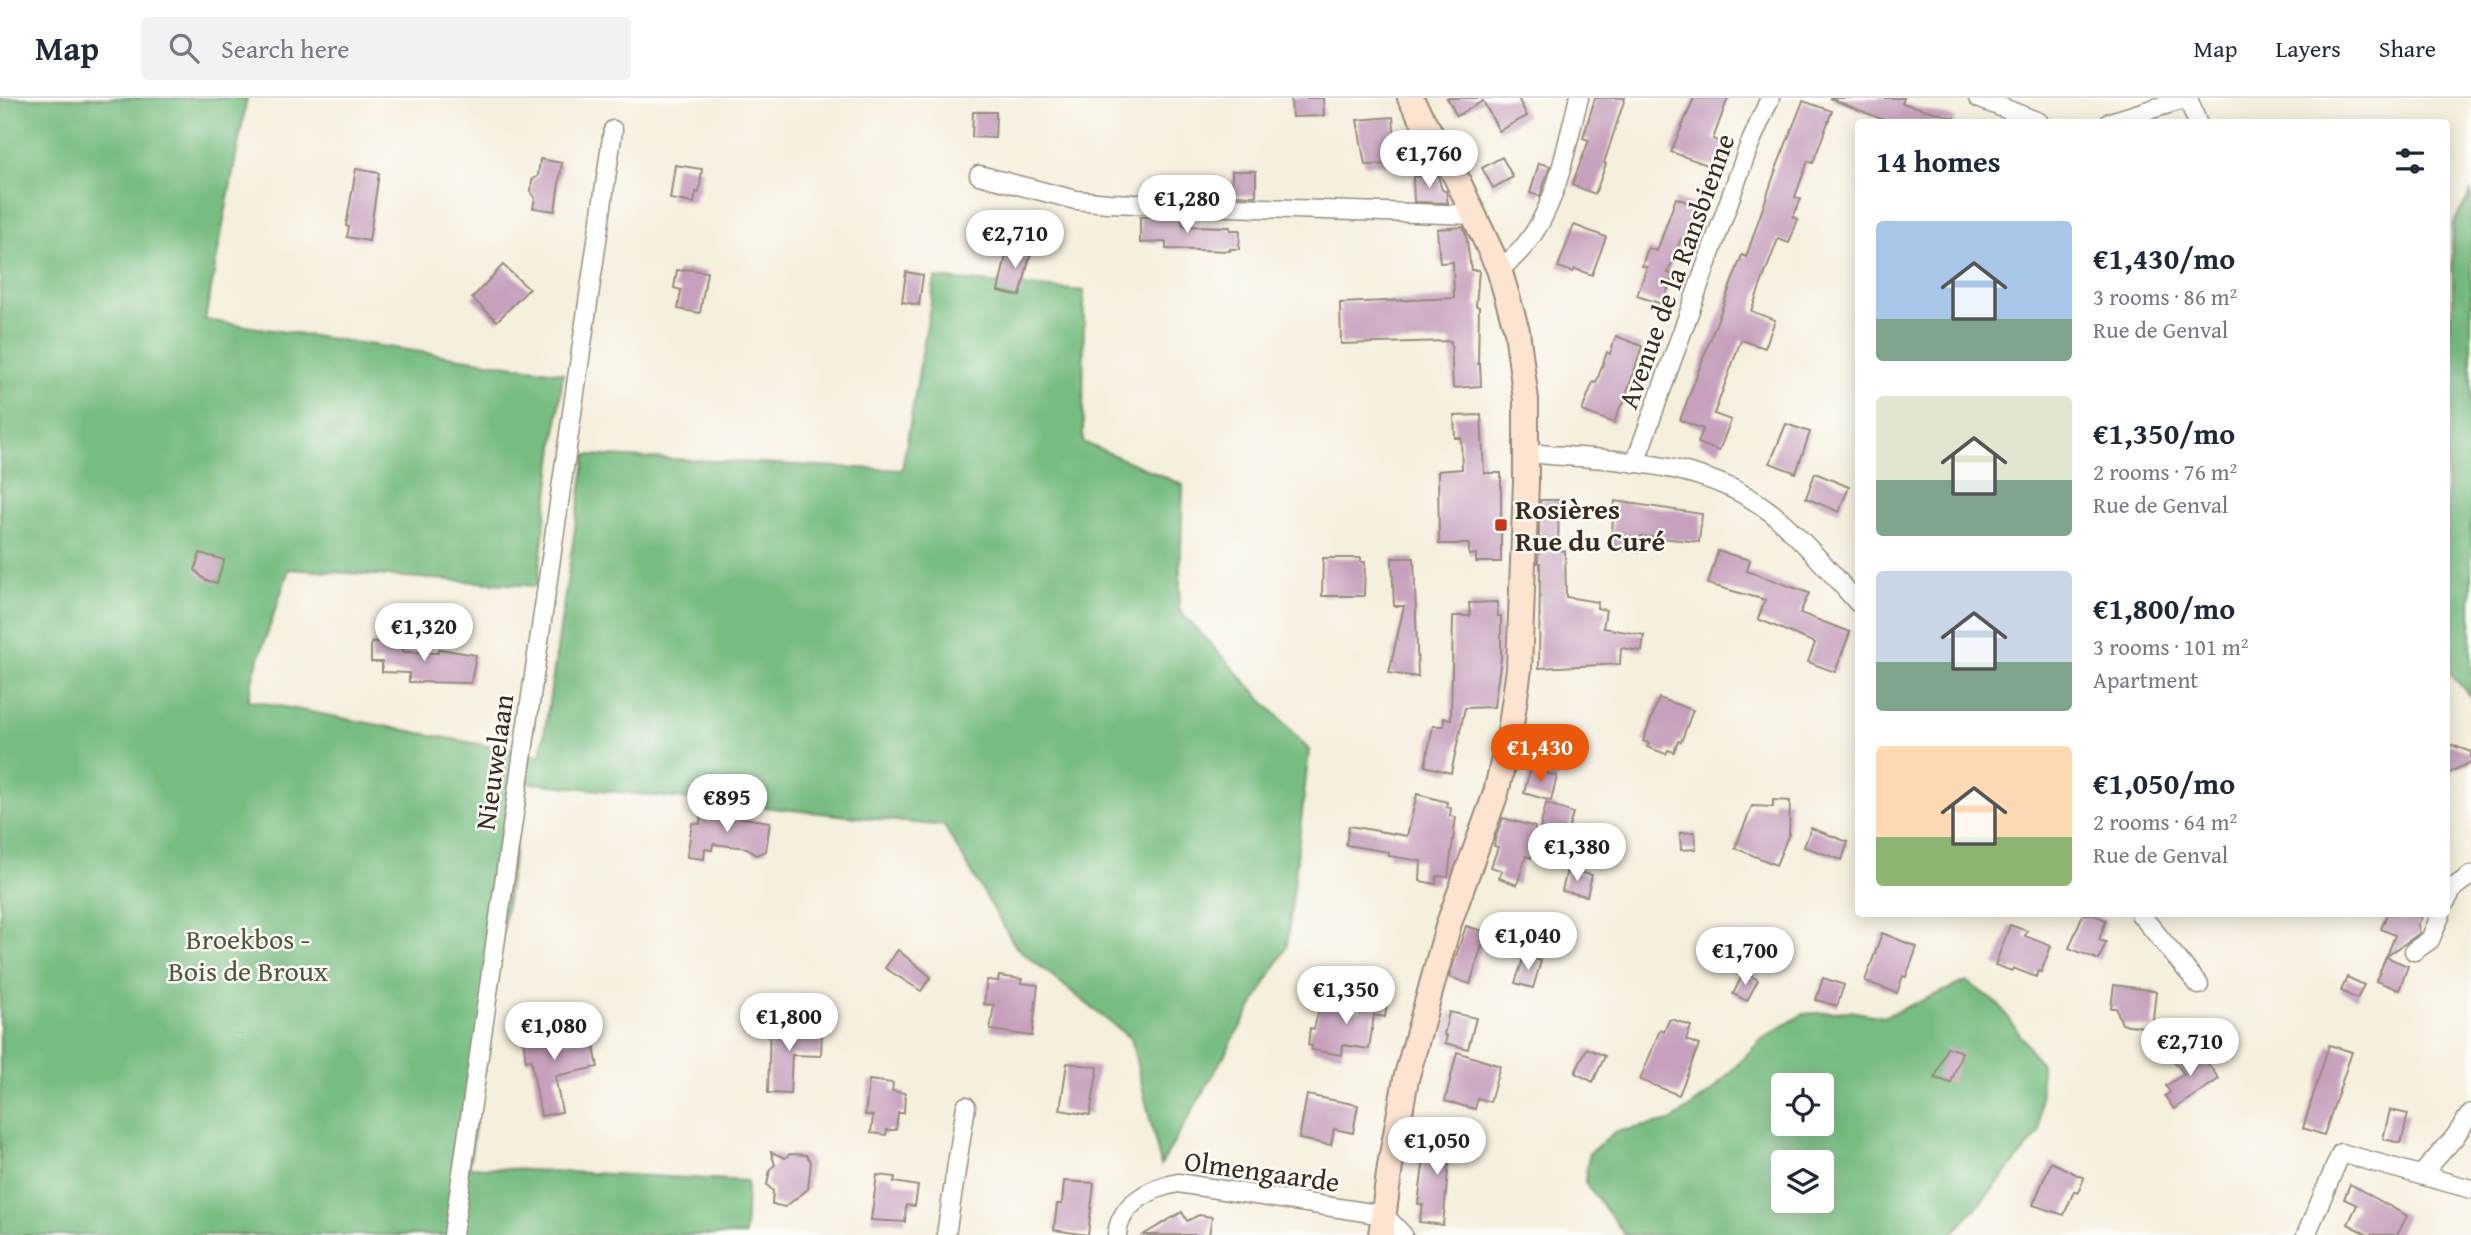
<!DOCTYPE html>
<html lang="en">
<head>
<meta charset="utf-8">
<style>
	body { margin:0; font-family:"Gentium Book Plus",serif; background:#f2f2f3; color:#1f2937; height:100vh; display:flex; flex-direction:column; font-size:26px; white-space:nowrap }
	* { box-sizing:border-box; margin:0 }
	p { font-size:23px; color:#747a83 }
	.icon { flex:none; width:38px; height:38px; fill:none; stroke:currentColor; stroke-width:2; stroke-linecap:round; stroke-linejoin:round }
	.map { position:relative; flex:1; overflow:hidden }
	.panel { position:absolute; left:1855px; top:21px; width:595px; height:798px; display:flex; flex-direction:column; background:#fff; border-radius:7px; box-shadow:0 4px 18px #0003 }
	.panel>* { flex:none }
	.tools { position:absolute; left:1771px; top:975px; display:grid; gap:14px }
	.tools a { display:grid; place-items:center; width:63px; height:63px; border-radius:7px; background:#fff; box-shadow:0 4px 18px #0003; font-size:35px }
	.price { position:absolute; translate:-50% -60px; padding:0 16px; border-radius:24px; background:#fff; color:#222; font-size:23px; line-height:46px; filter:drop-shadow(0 2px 4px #0008) }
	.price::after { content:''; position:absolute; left:50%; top:42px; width:21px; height:16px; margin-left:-10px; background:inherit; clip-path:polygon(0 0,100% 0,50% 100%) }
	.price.current { background:#ea580c; color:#fff }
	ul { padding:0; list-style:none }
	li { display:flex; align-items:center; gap:21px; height:175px; padding:0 21px }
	li span { display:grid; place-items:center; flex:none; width:196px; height:140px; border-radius:7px; color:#555 }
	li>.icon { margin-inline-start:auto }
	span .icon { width:84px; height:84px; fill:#fffc; stroke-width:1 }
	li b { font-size:30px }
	h2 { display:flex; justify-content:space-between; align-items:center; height:84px; padding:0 21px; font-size:30px }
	header { display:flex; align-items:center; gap:42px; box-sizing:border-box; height:98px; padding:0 35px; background:#fff; border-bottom:2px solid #e0e1e3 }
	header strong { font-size:33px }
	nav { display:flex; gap:38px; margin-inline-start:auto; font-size:24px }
	.search { width:490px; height:63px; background:#f2f2f3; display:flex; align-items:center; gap:18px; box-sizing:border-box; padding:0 24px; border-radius:7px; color:#747a83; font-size:26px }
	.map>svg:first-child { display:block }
</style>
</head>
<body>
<header>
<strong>Map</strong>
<div class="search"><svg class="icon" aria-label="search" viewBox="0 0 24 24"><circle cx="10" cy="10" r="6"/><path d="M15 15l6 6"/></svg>Search here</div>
<nav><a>Map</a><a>Layers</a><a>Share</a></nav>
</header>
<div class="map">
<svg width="2471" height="1137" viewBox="0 0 2471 1137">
	<rect width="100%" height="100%" fill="#fdfcf7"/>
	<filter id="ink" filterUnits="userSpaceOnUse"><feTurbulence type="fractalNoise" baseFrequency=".0143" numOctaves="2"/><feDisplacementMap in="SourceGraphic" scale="14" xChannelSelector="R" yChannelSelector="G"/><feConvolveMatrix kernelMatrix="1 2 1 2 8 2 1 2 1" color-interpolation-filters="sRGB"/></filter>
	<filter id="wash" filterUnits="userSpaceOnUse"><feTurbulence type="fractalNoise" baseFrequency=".00686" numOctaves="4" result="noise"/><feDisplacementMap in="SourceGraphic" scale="28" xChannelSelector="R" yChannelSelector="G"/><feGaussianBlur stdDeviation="1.57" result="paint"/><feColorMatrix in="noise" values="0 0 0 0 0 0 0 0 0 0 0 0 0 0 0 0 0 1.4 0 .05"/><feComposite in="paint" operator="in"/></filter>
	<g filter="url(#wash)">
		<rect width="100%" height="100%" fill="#f5efdd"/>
		<g fill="#77bc81" stroke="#597350" stroke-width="2" fill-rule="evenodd">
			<polygon points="0,0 247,0 205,222 563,275 537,488 289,471 254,575 248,602 541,658 586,357 902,372 935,180 1084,193 1083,344 1183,387 1179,512 1309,652 1287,848 1161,1067 1131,941 1016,849 944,728 524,684 469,1069 747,1083 745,1137 0,1137"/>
			<polygon points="2471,94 2471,599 2447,572 2446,232 2453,210 2452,128"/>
			<path d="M1967,883L2001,909L2041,967L2040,1034L1991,1093L1951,1137H1625L1585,1084L1589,1055L1615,1034L1671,1023L1711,994L1762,941L1803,916L1850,913L1884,919ZM1783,987H1822V1026H1783ZM1783,1064H1822V1102H1783Z"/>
		</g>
		<g id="blocks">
			<g fill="#c6a0bd">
				<polygon points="1291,0 1323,0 1324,18 1292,19"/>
				<polygon points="1447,0 1518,0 1527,18 1499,33 1483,3 1457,18"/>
				<polygon points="1595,0 1625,0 1604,65 1606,66 1595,96 1572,87 1589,42 1583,40"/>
				<polygon points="1694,0 1728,0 1713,41 1724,46 1716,70 1671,54"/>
				<polygon points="1829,0 1904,0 1902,5 1955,20 1954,24 1889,24"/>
				<polygon points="1803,3 1832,13 1813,65 1808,63 1795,99 1801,101 1793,119 1798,121 1789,145 1778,141 1751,213 1775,222 1765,250 1741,242 1714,316 1731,322 1719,353 1698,345 1703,331 1680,322 1742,157 1746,159 1776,71"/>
				<polygon points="973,14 996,14 995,40 972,39"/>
				<polygon points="1393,19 1397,66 1365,67 1357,22"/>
				<polygon points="1502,59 1513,79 1493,90 1482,70"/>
				<polygon points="540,61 562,65 555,113 533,110 535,100 531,94 532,82 538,78"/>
				<polygon points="1539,65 1550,68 1540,98 1530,95"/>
				<polygon points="675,67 702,71 699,95 696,94 694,105 670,101"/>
				<polygon points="356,71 379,75 369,143 347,139 349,129 346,128"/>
				<polygon points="1232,73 1256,73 1256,98 1232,97"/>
				<polygon points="1438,78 1442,92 1446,93 1448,105 1414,104 1413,79"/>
				<polygon points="1676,100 1698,108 1685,142 1681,141 1668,175 1674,177 1662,206 1637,198 1647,169 1642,168 1648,150 1657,153"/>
				<polygon points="1140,119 1182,119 1183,128 1230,129 1230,132 1240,132 1239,151 1230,151 1230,153 1166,151 1166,144 1140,145"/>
				<polygon points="1574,127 1606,139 1592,177 1575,171 1573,174 1558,169"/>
				<polygon points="1463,129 1466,136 1471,172 1479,172 1476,208 1479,209 1478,266 1480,266 1481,288 1453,290 1451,243 1341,246 1340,205 1454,200 1453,164 1440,165 1437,131"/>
				<polygon points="1011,146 1032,150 1020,198 998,193 1007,153 1009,154"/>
				<polygon points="503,167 529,191 497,223 472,200"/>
				<polygon points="684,171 707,174 700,215 678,211 681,192 674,190 677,172 684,173"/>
				<polygon points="906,174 923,177 919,207 902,204"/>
				<polygon points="1616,238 1642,248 1623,307 1621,307 1614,325 1582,313 1593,284 1596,285 1607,254 1610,256"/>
				<polygon points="1481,317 1484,375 1501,375 1501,464 1476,464 1476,456 1469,457 1469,446 1439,446 1438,373 1462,371 1461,340 1455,340 1454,318"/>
				<polygon points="1786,326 1810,334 1796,375 1770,365"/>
				<polygon points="1815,375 1849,389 1839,414 1806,400"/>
				<polygon points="1540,402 1559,402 1558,452 1565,453 1566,499 1598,504 1597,510 1606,512 1603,530 1644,537 1642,553 1621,550 1620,566 1539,570 1540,465 1538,465"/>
				<polygon points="1615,403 1702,416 1699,444 1641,438 1639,453 1610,450"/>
				<polygon points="1718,453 1750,462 1747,473 1809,495 1800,515 1850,534 1835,574 1808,564 1815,545 1758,521 1765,502 1708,486"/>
				<polygon points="200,455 224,462 217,485 205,482 195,472"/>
				<polygon points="1323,460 1361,460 1361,464 1365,464 1364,498 1322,498"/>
				<polygon points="1392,460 1414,460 1418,579 1389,575 1404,508 1394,508"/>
				<polygon points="1497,504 1498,518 1501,518 1501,560 1494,609 1465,610 1451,675 1425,668 1433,628 1444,628 1444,620 1451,621 1453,518 1470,518 1469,505"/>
				<polygon points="383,543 404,543 403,554 438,555 439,551 476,557 471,585 409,584 409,575 382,574 382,564 371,564 371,545"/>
				<polygon points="1659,600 1693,612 1681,644 1678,643 1674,654 1668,652 1666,656 1647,649 1649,645 1643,643"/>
				<polygon points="2446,645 2471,654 2471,664 2446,676"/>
				<polygon points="1531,668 1548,672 1547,676 1557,678 1551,703 1524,695"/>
				<polygon points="1417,696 1447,704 1446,709 1451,710 1450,718 1456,719 1448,779 1437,778 1436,786 1420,783 1421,763 1389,758 1389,754 1346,747 1349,728 1407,738"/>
				<polygon points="1773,702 1790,703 1789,736 1776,767 1735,750 1752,708 1773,709"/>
				<polygon points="1546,705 1573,715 1566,738 1540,731"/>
				<polygon points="701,714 770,724 766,753 756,757 747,750 713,746 712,752 705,751 704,761 687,759 692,725 700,726"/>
				<polygon points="1503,720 1535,729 1531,760 1526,758 1517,787 1499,780 1502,773 1491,769 1498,749 1494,748 1495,741"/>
				<polygon points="1811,730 1848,744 1842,762 1804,749"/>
				<polygon points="1695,734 1696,751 1681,752 1680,735"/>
				<polygon points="1567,772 1592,777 1587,798 1562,793"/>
				<polygon points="2083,816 2092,816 2106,822 2099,842 2106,844 2099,862 2069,850"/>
				<polygon points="2387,816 2423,816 2418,827 2420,835 2387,858 2395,837 2381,831"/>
				<polygon points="2010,827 2027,833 2025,838 2051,848 2041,874 2038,873 2036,879 2013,870 2012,873 1995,867"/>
				<polygon points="1466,828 1486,834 1470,886 1449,879"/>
				<polygon points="1882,835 1917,849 1906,879 1903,878 1897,895 1865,883"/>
				<polygon points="898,852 931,879 921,893 885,870"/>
				<polygon points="1524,858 1541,863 1533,890 1515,885"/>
				<polygon points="2386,859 2408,868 2399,892 2376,883"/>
				<polygon points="1744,874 1758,882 1747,903 1733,896"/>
				<polygon points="999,878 1022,881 1021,885 1038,887 1032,938 990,932 994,907 984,906 987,882 998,883"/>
				<polygon points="2347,879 2364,887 2357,901 2341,893"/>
				<polygon points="1823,880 1844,887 1837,908 1816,902"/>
				<polygon points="2114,887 2156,893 2152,930 2122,926 2116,910 2111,910"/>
				<polygon points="1363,895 1388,899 1385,919 1374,917 1369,951 1343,947 1342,957 1312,952 1312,948 1308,947 1310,930 1314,931 1320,907 1360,913"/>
				<polygon points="1449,914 1476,920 1468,951 1445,945 1447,938 1444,937"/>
				<polygon points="545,921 552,946 592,939 598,969 555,978 562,1014 541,1018 531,962 526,963 521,924"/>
				<polygon points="1672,921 1691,928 1686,942 1699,947 1679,997 1640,982 1660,932 1664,934 1669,922"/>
				<polygon points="770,927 806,928 806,933 822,934 821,958 792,957 790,996 768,995"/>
				<polygon points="2329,947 2352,954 2324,1037 2303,1030"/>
				<polygon points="2195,948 2219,981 2174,1011 2165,998 2170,994 2166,988 2184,976 2174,963"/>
				<polygon points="1947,949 1962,954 1951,985 1935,980"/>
				<polygon points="1587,950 1605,958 1593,984 1575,975"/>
				<polygon points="1457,954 1500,968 1490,1004 1478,1000 1475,1011 1445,1003"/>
				<polygon points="1067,965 1098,969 1090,1017 1060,1012"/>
				<polygon points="869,982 893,985 892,993 905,995 904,1015 898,1015 896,1032 887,1032 886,1037 871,1035 873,1018 865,1017"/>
				<polygon points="1307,997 1358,1007 1353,1035 1334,1031 1331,1047 1299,1041"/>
				<polygon points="2390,1012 2408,1016 2401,1045 2383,1041"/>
				<polygon points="1427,1037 1466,1048 1466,1063 1449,1063 1443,1127 1419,1124 1423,1107 1418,1106"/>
				<polygon points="771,1054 785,1060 790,1056 806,1057 811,1064 808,1091 785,1109 772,1106 773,1093 767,1087 770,1071 775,1067"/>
				<polygon points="2051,1064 2084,1080 2078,1095 2074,1093 2064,1117 2033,1107"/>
				<polygon points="877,1077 895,1079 894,1084 918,1088 915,1108 906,1107 905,1124 871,1122"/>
				<polygon points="1064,1083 1094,1085 1088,1137 1054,1132 1057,1106 1062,1106"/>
				<polygon points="2350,1086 2407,1118 2397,1137 2368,1137 2348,1126 2357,1107 2344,1101"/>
				<polygon points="1182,1114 1187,1123 1199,1117 1212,1119 1209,1137 1143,1137"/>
			</g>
		</g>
	</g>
	<g filter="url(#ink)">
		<use href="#blocks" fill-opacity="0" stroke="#988c7e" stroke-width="2"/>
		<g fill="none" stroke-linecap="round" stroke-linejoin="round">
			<g stroke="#988c7e" stroke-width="21">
				<g id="street">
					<polyline points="1978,0 2039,24"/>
					<polyline points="2188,0 2197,24"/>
					<polyline points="2110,24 2188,0"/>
					<polyline points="979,77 1076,102 1108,105 1475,117"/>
					<path d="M1499,171C1555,133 1562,61 1579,0"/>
					<path d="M1526,355C1613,363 1712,360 1781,423C1809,448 1833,477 1858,505"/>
					<polyline points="1635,365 1749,48 1770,0"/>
					<polyline points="2446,803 2454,789 2471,777"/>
					<polyline points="2140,816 2199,887"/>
					<polyline points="2414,853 2430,842 2441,816"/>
					<polyline points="2422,1076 2454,1040 2471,1015"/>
					<polyline points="453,1137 613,32"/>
					<polyline points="946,1137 966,1008"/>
					<path d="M1117,1137C1120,1105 1151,1090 1178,1085L1384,1117L1403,1137"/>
					<polyline points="2306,1137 2341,1055 2471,1091"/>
				</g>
			</g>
			<g stroke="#988c7e" stroke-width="28">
				<polyline id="secondary" points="1381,1137 1390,1068 1406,981 1449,825 1496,695 1510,634 1519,571 1526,384 1526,302 1517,233 1499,171 1456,79 1410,0"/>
			</g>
			<use href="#street" stroke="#fff" stroke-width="18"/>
			<use href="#secondary" stroke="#fde4d1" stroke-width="24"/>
		</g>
	</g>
	<rect fill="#c8321e" stroke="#fdfcf7" stroke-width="2.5" x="1494" y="420" width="14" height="14" rx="3.5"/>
	<g text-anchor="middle" stroke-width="5" stroke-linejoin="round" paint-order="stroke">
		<g font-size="28" fill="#3b2a1e" stroke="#fdfcf7">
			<text transform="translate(1676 173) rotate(-70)" y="10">Avenue de la Ransbienne</text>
			<text transform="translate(494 664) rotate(-82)" y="10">Nieuwelaan</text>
			<text transform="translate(1262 1073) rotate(8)" y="10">Olmengaarde</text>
		</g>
		<g font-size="28" font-weight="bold" fill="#3b2a1e" stroke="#fdfcf7" text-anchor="start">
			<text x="1515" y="421">Rosières<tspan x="1515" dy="32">Rue du Curé</tspan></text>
		</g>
		<g font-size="28" fill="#51573d" stroke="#fdfcf7">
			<text x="248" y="851">Broekbos -<tspan x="248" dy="32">Bois de Broux</tspan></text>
		</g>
	</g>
</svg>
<div class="tools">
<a><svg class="icon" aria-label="locate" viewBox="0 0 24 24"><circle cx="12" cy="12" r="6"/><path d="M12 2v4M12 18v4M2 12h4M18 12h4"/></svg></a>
<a><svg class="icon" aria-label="layers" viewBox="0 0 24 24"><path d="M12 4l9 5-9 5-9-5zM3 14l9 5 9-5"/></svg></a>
</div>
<b class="price" style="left:1429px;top:92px">€1,760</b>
<b class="price" style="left:1187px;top:137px">€1,280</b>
<b class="price" style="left:1015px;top:172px">€2,710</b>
<b class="price" style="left:424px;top:565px">€1,320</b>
<b class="price current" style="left:1540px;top:686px">€1,430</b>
<b class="price" style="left:727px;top:736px">€895</b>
<b class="price" style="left:1577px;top:785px">€1,380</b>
<b class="price" style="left:1528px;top:874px">€1,040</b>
<b class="price" style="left:1745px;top:889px">€1,700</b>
<b class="price" style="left:1346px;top:928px">€1,350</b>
<b class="price" style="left:789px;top:955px">€1,800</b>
<b class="price" style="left:554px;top:964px">€1,080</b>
<b class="price" style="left:2190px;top:980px">€2,710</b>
<b class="price" style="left:1437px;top:1079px">€1,050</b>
<section class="panel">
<h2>14 homes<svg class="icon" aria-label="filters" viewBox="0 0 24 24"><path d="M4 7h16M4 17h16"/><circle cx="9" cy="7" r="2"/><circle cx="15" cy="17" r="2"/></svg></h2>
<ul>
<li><span style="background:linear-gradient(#a9c7e8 70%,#7fa58c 0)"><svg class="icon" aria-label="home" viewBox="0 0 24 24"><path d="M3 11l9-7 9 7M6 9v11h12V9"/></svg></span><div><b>€1,430/mo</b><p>3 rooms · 86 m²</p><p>Rue de Genval</p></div></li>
<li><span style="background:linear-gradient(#dfe7d0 60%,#7fa58c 0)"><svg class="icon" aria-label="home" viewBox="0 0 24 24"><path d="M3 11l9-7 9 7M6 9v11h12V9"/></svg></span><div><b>€1,350/mo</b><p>2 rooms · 76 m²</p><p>Rue de Genval</p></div></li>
<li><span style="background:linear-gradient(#c9d6e8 65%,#7fa58c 0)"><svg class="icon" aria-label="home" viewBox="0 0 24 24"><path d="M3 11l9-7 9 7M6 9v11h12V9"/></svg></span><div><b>€1,800/mo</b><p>3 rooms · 101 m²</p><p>Apartment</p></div></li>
<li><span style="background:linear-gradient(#ffd9b3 65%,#8fb573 0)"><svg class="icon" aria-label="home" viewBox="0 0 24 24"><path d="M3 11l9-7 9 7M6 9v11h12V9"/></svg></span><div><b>€1,050/mo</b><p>2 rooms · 64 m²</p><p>Rue de Genval</p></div></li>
</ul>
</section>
</div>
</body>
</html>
